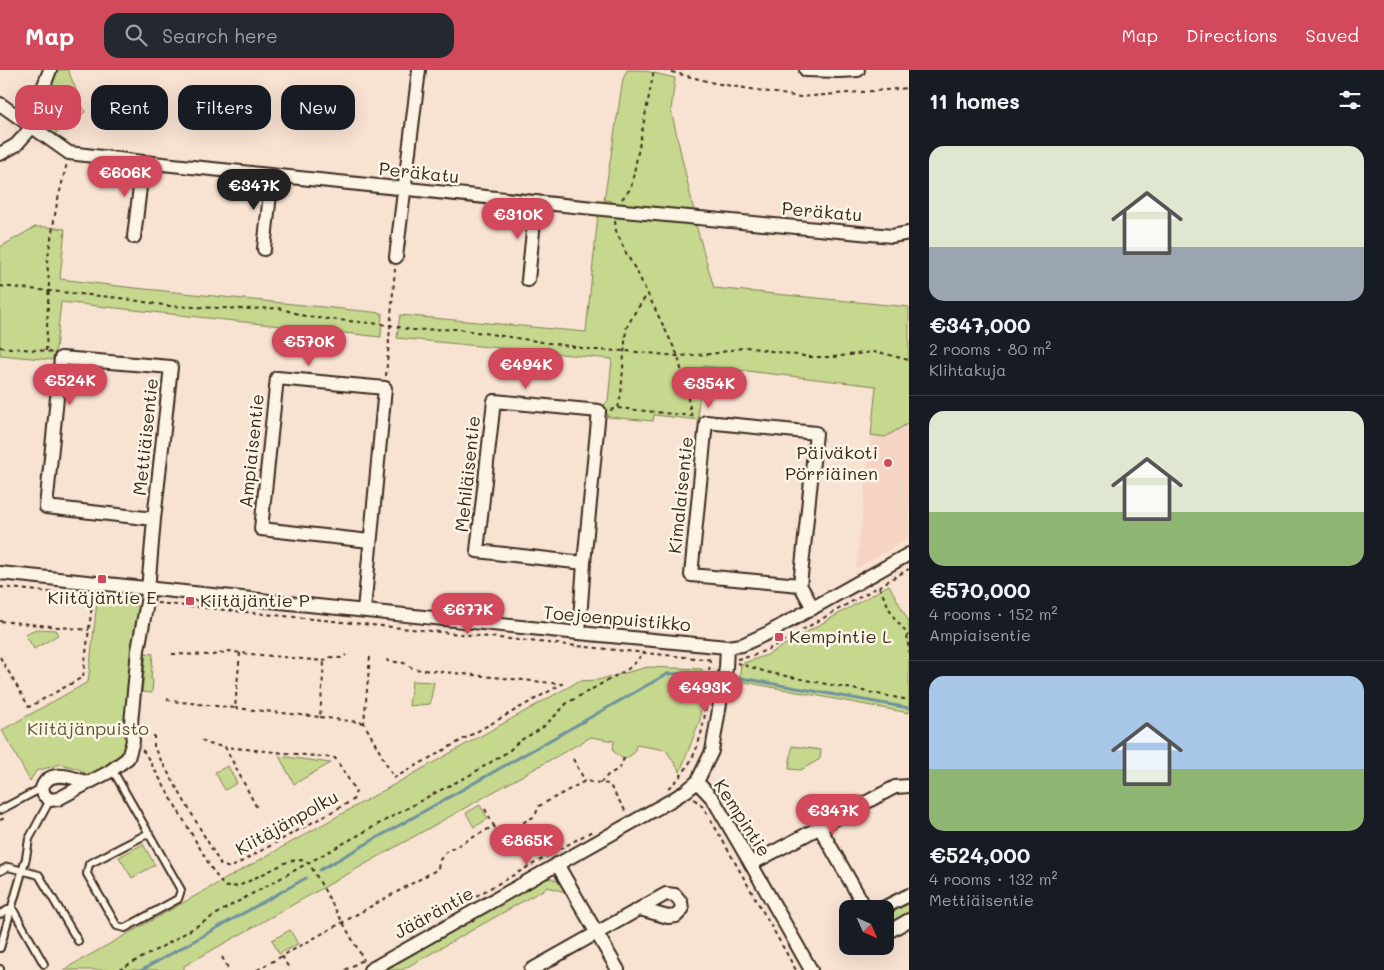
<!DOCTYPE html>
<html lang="en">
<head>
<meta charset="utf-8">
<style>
	body { margin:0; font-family:Mali,sans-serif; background:#242831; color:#f1f3f6; height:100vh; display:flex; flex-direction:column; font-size:19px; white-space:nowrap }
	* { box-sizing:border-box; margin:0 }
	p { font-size:16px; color:#9ea1a6 }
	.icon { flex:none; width:28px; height:28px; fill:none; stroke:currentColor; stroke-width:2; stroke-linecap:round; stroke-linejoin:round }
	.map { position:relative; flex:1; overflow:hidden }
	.drawer { display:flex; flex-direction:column; background:#171b24; width:475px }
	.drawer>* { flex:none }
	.guide { position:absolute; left:15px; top:15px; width:475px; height:45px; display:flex; gap:10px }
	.needle { width:32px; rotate:135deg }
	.buttons { position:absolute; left:839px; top:830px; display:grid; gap:10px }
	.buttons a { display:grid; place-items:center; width:55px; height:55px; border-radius:10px; background:#171b24; box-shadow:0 5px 20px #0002; font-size:25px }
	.price { position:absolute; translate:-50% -42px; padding:0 11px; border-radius:18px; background:#d1495b; color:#fff; font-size:16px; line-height:32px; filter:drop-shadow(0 1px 2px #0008) }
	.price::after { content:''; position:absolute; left:50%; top:30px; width:15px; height:11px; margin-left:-8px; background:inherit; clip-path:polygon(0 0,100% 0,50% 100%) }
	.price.current { background:#222; color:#fff }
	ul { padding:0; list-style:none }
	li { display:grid; align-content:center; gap:10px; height:265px; padding:0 20px }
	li+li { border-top:1px solid #363941 }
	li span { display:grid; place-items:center; height:155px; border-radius:15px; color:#555 }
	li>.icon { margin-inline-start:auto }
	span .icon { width:90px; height:90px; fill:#fffc; stroke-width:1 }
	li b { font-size:21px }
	h2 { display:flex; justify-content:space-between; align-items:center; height:60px; padding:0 20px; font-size:21px }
	.chip { padding:0 18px; border-radius:15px; background:#171b24; box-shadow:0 5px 20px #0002; font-size:18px; line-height:45px }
	.chip.current { background:#d1495b; color:#fff }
	header { display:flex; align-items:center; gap:30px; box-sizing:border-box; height:70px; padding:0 25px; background:#d1495b; color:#fff }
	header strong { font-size:24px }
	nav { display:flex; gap:28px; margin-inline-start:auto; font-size:18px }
	.search { width:350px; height:45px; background:#242831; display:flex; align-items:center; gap:12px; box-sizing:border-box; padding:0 18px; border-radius:15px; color:#9ea1a6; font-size:19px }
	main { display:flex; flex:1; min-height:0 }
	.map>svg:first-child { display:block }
</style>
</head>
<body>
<header>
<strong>Map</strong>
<div class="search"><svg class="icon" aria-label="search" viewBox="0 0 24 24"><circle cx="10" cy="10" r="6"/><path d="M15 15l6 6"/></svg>Search here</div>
<nav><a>Map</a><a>Directions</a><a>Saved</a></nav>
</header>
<main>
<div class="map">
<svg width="909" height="900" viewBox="0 0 909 900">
	<rect width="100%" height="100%" fill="#f8e2d2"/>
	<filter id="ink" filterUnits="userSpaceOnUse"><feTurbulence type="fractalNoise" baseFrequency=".02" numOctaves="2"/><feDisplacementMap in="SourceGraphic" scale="10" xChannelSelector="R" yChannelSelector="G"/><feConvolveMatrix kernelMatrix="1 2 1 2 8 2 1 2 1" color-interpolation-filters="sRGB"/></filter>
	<g filter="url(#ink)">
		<polygon fill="#f5d4c4" points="877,316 909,318 909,468 856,499"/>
		<g fill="#c5d88d" stroke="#808156">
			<path d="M57,0H68L85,42L65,59L53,64C47,58 44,54 42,46Z"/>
			<polygon points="627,0 641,0 675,8 671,40 694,141 688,154 696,155 714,218 909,237 909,353 885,367 871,365 876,316 704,296 698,339 699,350 654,345 653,351 608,347 604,335 608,331 612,289 397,268 400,245 586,262 598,145 618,147 611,131 604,130 623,9"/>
			<polygon points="35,157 47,157 65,159 60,209 135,218 382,243 381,267 61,232 56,278 52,290 0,285 0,177"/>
			<polygon points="889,515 909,552 909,643 739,611 741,594 767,585"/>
			<polygon points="97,532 140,536 128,669 123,686 91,707 79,699 61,694 36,701 30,711 2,660 88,612"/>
			<polygon points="36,559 56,560 58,565 34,579 25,564"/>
			<polygon points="146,583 153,584 151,609 153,610 152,623 142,622"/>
			<polygon points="648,597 702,599 700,650 680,702 666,680 636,675 634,683 624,690 613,681 614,671 591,667 184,896 184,900 63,900 579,611 598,610"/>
			<polygon points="412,611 434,612 430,634 409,636"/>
			<polygon points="792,676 821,680 820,689 801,700 789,699"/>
			<polygon points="279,686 331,693 294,714"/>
			<polygon points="228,696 237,713 225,720 215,702"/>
			<polygon points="480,735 488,749 474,757 466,743"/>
			<polygon points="143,774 155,795 132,808 119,787"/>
			<polygon points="551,808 559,812 565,822 548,817 402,900 386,900 543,810"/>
			<polygon points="909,830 909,845 885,857 885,842"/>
			<polygon points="290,860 298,874 279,884 272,870"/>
		</g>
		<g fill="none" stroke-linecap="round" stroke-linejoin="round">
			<g stroke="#6f929e" stroke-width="3">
				<polyline points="741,608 909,638"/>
				<polyline points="320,800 667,604 698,603"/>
				<polyline points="142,900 306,808"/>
			</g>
			<g stroke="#3b2a1e" stroke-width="10">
				<g id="service">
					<polyline points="112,699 181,820 178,829 125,858 117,856 87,804 89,794 149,763"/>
					<polyline points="0,740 42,718"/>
					<polyline points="0,801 8,797 39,805 78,871"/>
					<polyline points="0,844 12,838 44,894"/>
					<polyline points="0,878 26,788 29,769 50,730"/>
					<polyline points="0,899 0,900"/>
				</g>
			</g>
			<g stroke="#3b2a1e" stroke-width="16">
				<g id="minor">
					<polyline points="806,0 839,1 858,0"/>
					<polyline points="0,34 69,83 143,92 613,140 892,166 909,163"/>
					<polyline points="0,84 16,75 32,57 36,36 50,0"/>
					<polyline points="134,167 143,92"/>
					<polyline points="264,179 272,106"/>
					<polyline points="396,187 419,0"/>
					<polyline points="528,210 536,132"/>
					<polyline points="0,503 579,563 727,577 742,575 768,563 909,484"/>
					<polyline points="800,515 691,505 706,352 816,363 800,515 813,538"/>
					<polyline points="364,540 385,318 277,308 261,459 370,471"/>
					<polyline points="579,563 584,493 599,341 494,331 477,481 584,493"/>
					<polyline points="697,712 713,729 751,794 811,900"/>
					<path d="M88,713L58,729L50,730L44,725L42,718C43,715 44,713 46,711C56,700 77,709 88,713L109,702L128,688L133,671L131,653L138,580L147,532L154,449L46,437L61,288L171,297L154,449"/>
					<polyline points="820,758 866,839"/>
					<polyline points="557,794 618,900"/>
					<polyline points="751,794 895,717 909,716"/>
					<polyline points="881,839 909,825"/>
					<polyline points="885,861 888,862 909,850"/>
					<polyline points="370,900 670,731 686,721 697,712 712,681 726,598 727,577"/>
					<polyline points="531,900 666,824 675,825 681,832 682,840 676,846 668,847 640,839"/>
				</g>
			</g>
			<g stroke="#3b2a1e" stroke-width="2" stroke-dasharray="4 4" stroke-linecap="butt">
				<polyline points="664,0 714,13 800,27 909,18"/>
				<polyline points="622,129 631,118 654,0"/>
				<polyline points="615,151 616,161 626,183 638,204 678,286 692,346"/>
				<polyline points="0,216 120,228 169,236 245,239 279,238 308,247 390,255 411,260 457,259 595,280 626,281 678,286 712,284 746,277 810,287 832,287 872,282 882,283 909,290"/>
				<polyline points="0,277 46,281 52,283"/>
				<polyline points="46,281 49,212 47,192 57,133 67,93"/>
				<polyline points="386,306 395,199"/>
				<polyline points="618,338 621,324 626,259 635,242 647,225"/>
				<polyline points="610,340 618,338 692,346 697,348"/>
				<polyline points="0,517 135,531"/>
				<polyline points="879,517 893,546 909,566"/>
				<polyline points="157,533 714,590"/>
				<polyline points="0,551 89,560"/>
				<polyline points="907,565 909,582"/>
				<polyline points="172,584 213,585 230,581 240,583 324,591 329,587 342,588 346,585"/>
				<polyline points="0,587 29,637 83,607 93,527"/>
				<polyline points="370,587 364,653 394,708 562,614 414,599 404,593 388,591 384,587"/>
				<polyline points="737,589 752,586 769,579 909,499"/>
				<polyline points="737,593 770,603 909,630"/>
				<polyline points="167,629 172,631 235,638 240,583"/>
				<polyline points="235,638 320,647 324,592"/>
				<polyline points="320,647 364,653"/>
				<polyline points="154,665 154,678 221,795 230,798 353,730 356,721 335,688 225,677"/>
				<polyline points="202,670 208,674 225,677 257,738"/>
				<polyline points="142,680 145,683 213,801 223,815 227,817 239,816 289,791 301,790 309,793 364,890"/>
				<polyline points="573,689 585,711"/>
				<polyline points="600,713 608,705 620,698 624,688"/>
				<path d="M668,718C707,687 706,635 710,590"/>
				<polyline points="694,729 702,736 709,746"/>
				<polyline points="485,739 494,756"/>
				<polyline points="0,750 5,748"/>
				<polyline points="711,750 796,900"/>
				<polyline points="476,826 594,760"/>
				<polyline points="282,886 290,900"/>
				<polyline points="222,887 229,900"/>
				<polyline points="119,900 167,874 230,836 433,724 470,705 509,681 519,671 541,659 558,643 567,633 628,599 635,593 643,583"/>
				<polyline points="257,900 438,799 439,791 446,782 494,756 499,766 535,746 539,736 585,711 609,714 626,742"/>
				<polyline points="345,900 363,890"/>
			</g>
			<use href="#service" stroke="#fcf5e5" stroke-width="6"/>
			<use href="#minor" stroke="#fcf5e5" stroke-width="12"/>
		</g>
	</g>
	<g fill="#d1495b" stroke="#fcf5e5" stroke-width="2">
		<circle cx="888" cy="393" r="5"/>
		<rect x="97" y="504" width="10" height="10" rx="2.5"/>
		<rect x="185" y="526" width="10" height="10" rx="2.5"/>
		<rect x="774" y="562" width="10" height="10" rx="2.5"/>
	</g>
	<g text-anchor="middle" stroke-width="5" stroke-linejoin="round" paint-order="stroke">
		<g font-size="18" fill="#3b2a1e" stroke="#fcf5e5">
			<text transform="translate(419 103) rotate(6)" y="6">Peräkatu</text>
			<text transform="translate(822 142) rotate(5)" y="6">Peräkatu</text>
			<text transform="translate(146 367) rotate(-84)" y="6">Mettiäisentie</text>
			<text transform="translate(252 381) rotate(-84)" y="6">Ampiaisentie</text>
			<text transform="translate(468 404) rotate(-84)" y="6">Mehiläisentie</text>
			<text transform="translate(681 425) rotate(-84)" y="6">Kimalaisentie</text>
			<text transform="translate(617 549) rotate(5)" y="6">Toejoenpuistikko</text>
			<text transform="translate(742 748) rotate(57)" y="6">Kempintie</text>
			<text transform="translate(287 753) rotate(-29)" y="6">Kiitäjänpolku</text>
			<text transform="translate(434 843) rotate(-29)" y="6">Jääräntie</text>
		</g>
		<g font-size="18" fill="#3b2a1e" stroke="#fcf5e5" text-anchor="start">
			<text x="878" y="389" text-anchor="end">Päiväkoti<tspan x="878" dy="21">Pörriäinen</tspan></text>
			<text x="102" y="534" text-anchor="middle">Kiitäjäntie E</text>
			<text x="200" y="537">Kiitäjäntie P</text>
			<text x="789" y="573">Kempintie L</text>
		</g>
		<g font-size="18" fill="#5e563a" stroke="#fcf5e5">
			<text x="88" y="665">Kiitäjänpuisto</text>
		</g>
	</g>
</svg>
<div class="buttons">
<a><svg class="needle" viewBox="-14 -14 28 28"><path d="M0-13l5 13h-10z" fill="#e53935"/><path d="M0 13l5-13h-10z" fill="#9ea1a6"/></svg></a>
</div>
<b class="price" style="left:125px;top:128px">€606K</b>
<b class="price current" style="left:254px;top:141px">€347K</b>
<b class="price" style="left:518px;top:170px">€310K</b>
<b class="price" style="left:309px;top:297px">€570K</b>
<b class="price" style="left:526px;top:320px">€494K</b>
<b class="price" style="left:70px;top:336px">€524K</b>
<b class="price" style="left:709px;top:339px">€354K</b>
<b class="price" style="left:468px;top:565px">€677K</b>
<b class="price" style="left:705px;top:643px">€493K</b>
<b class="price" style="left:833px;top:766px">€347K</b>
<b class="price" style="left:527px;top:796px">€865K</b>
<div class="guide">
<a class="chip current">Buy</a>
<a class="chip">Rent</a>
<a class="chip">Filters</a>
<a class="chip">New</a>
</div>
</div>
<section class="drawer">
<h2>11 homes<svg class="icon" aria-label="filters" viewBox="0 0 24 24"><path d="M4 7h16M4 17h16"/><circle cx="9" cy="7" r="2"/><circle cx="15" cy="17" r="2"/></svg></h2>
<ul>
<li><span style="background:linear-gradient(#dfe7d0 65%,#9aa5b1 0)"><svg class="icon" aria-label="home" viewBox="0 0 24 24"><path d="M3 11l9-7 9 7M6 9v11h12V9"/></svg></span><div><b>€347,000</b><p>2 rooms · 80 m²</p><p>Klihtakuja</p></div></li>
<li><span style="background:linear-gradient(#dfe7d0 65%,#8fb573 0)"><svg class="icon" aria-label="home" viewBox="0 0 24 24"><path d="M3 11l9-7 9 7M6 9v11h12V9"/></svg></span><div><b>€570,000</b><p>4 rooms · 152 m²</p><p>Ampiaisentie</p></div></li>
<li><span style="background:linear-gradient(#a9c7e8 60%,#8fb573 0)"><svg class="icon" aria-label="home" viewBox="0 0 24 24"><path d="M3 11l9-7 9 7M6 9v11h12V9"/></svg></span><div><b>€524,000</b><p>4 rooms · 132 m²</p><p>Mettiäisentie</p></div></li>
</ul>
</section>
</main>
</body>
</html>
